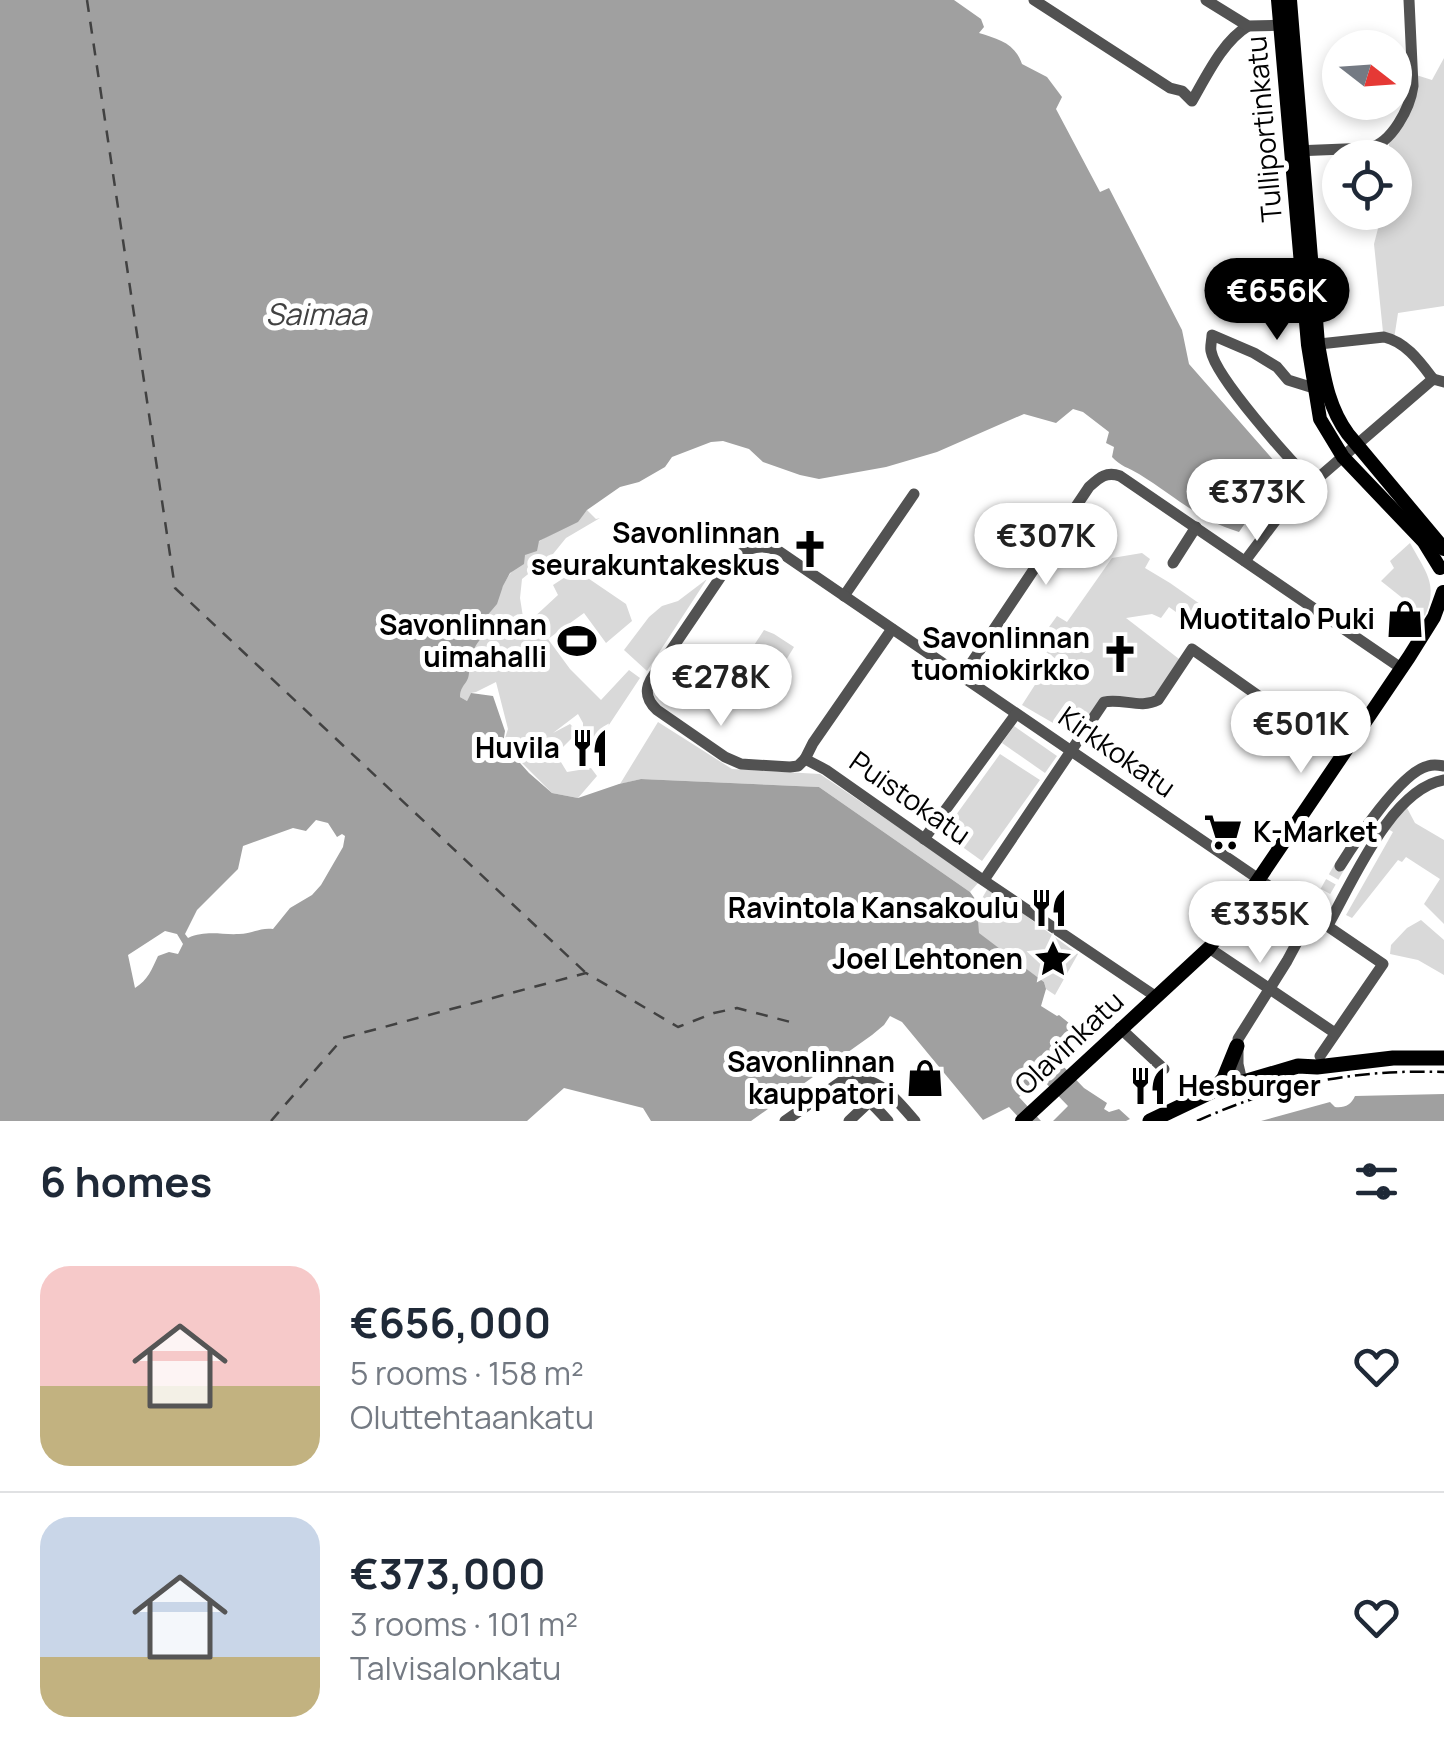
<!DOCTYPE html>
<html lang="en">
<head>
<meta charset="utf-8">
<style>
	body { margin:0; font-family:Manrope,sans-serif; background:#f2f2f3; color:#1f2937; height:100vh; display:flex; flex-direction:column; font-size:38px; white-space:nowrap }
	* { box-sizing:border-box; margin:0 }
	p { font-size:32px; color:#747a83 }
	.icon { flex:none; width:55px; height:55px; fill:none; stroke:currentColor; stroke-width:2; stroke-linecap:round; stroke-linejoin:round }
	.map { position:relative; height:1121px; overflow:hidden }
	.drawer { display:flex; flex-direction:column; background:#fff; flex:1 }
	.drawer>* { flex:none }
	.needle { width:65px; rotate:107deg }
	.fabs { position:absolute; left:1322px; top:30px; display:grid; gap:20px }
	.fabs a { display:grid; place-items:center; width:90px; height:90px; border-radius:50%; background:#fff; box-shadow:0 5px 15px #0003; font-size:50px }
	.price { position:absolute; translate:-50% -85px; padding:0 22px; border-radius:35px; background:#fff; color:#222; font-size:32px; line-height:65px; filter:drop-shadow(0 2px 5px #0008) }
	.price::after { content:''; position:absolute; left:50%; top:60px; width:30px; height:22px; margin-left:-15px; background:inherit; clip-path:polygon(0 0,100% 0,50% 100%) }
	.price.current { background:#000; color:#fff }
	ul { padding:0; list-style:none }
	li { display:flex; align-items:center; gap:30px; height:250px; padding:0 40px }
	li+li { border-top:2px solid #e0e1e3 }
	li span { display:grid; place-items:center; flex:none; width:280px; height:200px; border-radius:30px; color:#555 }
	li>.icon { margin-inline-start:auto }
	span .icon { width:120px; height:120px; fill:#fffc; stroke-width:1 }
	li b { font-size:42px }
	h2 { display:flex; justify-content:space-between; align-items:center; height:120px; padding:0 40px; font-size:42px }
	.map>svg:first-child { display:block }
</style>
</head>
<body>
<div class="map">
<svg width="1444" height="1121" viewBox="0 0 1444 1121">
	<rect width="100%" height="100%" fill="#fff"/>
	<g fill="#d9d9d9">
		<polygon points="1444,58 1444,306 1398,313 1394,339 1383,332 1374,244 1382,213 1395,212 1395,158 1389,157 1389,136 1412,100 1413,74 1432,80"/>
		<path d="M587,510L596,519L600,518L566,538L553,554L522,579L520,598L523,617L518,632L558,595L553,585L576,570L626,604L632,621L606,643L584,613L548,639L570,669L601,700L629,670L640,678L597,743L583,733V723L578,714L553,733L570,724L578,732L556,754L567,772L591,768L597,776L578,798L552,793L503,744L508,729L496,682L476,692L471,693L467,701L460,697C461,680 472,679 468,659L476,642L492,627L486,617C498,603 497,597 505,582C511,571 520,560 529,550C546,532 572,530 587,510Z"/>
		<path d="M1410,543C1425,571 1439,584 1425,616L1381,581L1394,568L1390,561Z"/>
		<polygon points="1142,553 1150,559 1145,568 1170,583 1210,611 1201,630 1169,607 1161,618 1152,614 1126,618 1183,662 1158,700 1113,700 1079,738 1022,705 1040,677 1056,659 1036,645 1057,616 1067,622 1112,558"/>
		<polygon points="707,579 647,671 624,650 649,617 662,606 678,601"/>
		<polygon points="764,630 774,634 794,647 775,678 745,659"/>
		<polygon points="658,722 732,769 820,774 979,882 970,892 819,787 641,779 620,784"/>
		<polygon points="1014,726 1057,756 1045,773 1002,743"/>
		<polygon points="1000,754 1040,780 982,861 943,833"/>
		<polygon points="1407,808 1415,823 1444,840 1444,924 1424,904 1440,879 1406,857 1402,862 1398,860 1352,918 1346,915 1393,832 1388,829"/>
		<polygon points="988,888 1078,954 1055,995 1046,989 1044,982 978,933 977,907"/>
		<polygon points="1421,920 1444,940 1444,975 1418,960 1390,954 1391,945 1407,928"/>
	</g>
	<g fill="#a0a0a0" fill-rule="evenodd">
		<path d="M0,0H954L981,19L984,27L979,33C998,39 1015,43 1022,64L1047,77L1062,97L1056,109L1100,192L1109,188L1182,330L1189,364L1282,470L1239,532C1197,519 1175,496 1139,474C1129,468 1120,466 1112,457L1114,447L1106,443L1109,432L1083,412L1073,409L1056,423L1024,414L937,452L886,467L819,479L800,475L763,462L749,449L723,441L711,442L672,457L665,467L639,482L620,487L587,510L578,522L539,541L537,551L525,555L524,564L510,573L503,586L497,604L486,617L492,627C472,647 473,648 469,673C468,685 461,683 460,697L467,701L471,693L493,696L505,731L503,744L529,773L552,793L578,798L619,784L641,779L819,787L970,892L978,903L977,908L979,933L1044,982L1046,989L1041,1006L1057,1016L1059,1015L1080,1032L1059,1061L1061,1064L1084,1088L1107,1103L1104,1109L1109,1112L1119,1109L1130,1119L1126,1121H1053L1068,1106L1041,1078L1019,1097L1041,1121H1022L1009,1107L983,1120L902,1022L890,1016L884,1025L872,1035L751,1121H651L643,1108L564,1088L527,1121H0ZM316,820L328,823L337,837L342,834L345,836L343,847L321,885L312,895L290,908L273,929C261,927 251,934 239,934C221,935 206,930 188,938L185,934L197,910L238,869L243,846L293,828L306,831ZM165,931L177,934L183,944L178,954L169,952L158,956C152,969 148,980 135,988L128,955Z"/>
		<path d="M1444,1094V1121H1261L1330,1102L1335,1107C1345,1108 1351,1105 1355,1096Z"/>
	</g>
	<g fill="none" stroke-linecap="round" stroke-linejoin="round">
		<g stroke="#414141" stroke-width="2.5" stroke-dasharray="12 10" stroke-linecap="butt">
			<polyline points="87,0 175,588 586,973"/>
			<polyline points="271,1121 343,1038 586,973 678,1027 714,1013 737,1008 798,1024"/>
		</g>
		<polyline stroke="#d9d9d9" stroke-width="11" stroke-dasharray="11 5.5" stroke-linecap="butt" points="1309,920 1340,866"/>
		<g stroke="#525252" stroke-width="11">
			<path d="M1034,0L1170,88L1182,91L1192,101C1207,75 1223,41 1248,26"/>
			<polyline points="1206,0 1248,26 1287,25"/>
			<path d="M1295,151L1369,148C1392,143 1410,108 1413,86L1409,0"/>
			<path d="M1310,345L1384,337C1406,342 1420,362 1433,379"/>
			<path d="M1312,482C1290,460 1216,378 1211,351C1210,346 1212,340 1212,335L1254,353L1277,367L1288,380L1320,390"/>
			<polyline points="1245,561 1288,504 1433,379 1444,382"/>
			<polyline points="1173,563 1196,527"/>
			<polyline points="844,596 914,494"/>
			<path d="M962,677L1089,487C1099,478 1106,471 1120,476L1401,668"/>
			<path d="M805,759L798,766L790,767L741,764L725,757L657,710C641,695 647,682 659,668L728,566C742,550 756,542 777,550L1383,964L1320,1056"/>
			<polyline points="805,759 826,770 977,876 1155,996"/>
			<polyline points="805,759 813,743 892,629"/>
			<polyline points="924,839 1016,714"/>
			<path d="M1340,866C1355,842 1401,772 1428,766C1434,764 1438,765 1444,766"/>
			<path d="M984,880L1104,702C1122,698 1141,709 1158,700L1192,649L1342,755"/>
			<path d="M1328,925C1352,883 1391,789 1444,780"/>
			<polyline points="1209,948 1335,1033"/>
			<polyline points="1120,1028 1164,1069"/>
			<polyline points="1243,1086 1238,1064 1238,1039 1287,961 1309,920"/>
			<path d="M830,1091C861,1087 868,1099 888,1121"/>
			<path d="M785,1121L842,1081C876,1071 895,1098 915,1121"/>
			<polyline points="849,1121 884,1088"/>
		</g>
		<g stroke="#000" stroke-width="14">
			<polyline points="1278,0 1308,345 1320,419 1343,457 1424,542 1440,568"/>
			<path d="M1290,0L1318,344C1324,377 1328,407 1348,434L1444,549"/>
			<polyline points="1022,1121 1209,948 1254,886 1409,657 1434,617 1443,592"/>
		</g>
		<g stroke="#000" stroke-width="15">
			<polyline points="1213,1091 1224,1078 1237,1046"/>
			<polyline points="1150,1121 1213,1091 1298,1066 1317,1067 1393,1058 1444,1058"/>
		</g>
		<path stroke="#000" stroke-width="2.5" stroke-dasharray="15 5 2.5 5" stroke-linecap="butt" d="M1197,1121C1279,1084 1354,1069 1444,1072"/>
	</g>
	<defs>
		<g id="church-bare" transform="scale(3)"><path d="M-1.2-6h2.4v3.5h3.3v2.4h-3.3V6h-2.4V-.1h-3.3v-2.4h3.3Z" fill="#000" stroke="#fff" stroke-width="2.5" paint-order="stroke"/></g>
		<g id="shop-bare" transform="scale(3)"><path d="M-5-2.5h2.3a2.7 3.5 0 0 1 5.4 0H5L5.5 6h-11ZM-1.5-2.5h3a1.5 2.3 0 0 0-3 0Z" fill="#000" stroke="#fff" stroke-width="2.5" paint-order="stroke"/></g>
		<g id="stadium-bare" transform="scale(3)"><path d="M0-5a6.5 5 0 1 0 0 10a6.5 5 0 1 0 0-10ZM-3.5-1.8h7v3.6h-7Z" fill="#000" stroke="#fff" stroke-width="2.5" paint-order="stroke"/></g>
		<g id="restaurant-bare" transform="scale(3)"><path d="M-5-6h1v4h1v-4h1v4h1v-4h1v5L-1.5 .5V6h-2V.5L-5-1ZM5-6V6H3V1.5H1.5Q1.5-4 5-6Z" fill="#000" stroke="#fff" stroke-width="2.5" paint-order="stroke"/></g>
		<g id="supermarket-bare" transform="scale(3)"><path d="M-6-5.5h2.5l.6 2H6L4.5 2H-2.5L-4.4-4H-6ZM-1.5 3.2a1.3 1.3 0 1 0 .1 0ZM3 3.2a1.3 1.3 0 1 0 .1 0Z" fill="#000" stroke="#fff" stroke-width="2.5" paint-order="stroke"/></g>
		<g id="sight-bare" transform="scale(3)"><path d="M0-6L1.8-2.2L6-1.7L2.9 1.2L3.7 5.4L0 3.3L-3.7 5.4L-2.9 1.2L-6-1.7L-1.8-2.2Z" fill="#000" stroke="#fff" stroke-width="2.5" paint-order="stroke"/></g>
	</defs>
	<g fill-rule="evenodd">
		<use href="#church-bare" x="810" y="549"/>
		<use href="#shop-bare" x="1405" y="619"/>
		<use href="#stadium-bare" x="577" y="641"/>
		<use href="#church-bare" x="1120" y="654"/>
		<use href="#restaurant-bare" x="590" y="748"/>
		<use href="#supermarket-bare" x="1223" y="832"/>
		<use href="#restaurant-bare" x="1049" y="908"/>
		<use href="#sight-bare" x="1053" y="959"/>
		<use href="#shop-bare" x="925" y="1078"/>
		<use href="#restaurant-bare" x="1148" y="1086"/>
	</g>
	<g text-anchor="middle" stroke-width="10" stroke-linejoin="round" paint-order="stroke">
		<g font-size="28" fill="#000" stroke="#fff">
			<text transform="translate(1264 129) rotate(-95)" y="10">Tulliportinkatu</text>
			<text transform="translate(1117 752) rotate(35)" y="10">Kirkkokatu</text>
			<text transform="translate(910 798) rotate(35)" y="10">Puistokatu</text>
			<text transform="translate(1069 1043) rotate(-43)" y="10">Olavinkatu</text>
		</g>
		<g font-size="28" font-weight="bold" fill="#000" stroke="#fff" text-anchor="end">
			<text x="780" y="543">Savonlinnan<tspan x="780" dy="32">seurakuntakeskus</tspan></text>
			<text x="1375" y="629">Muotitalo Puki</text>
			<text x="547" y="635">Savonlinnan<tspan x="547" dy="32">uimahalli</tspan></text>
			<text x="1090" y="648">Savonlinnan<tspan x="1090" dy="32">tuomiokirkko</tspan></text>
			<text x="560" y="758">Huvila</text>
			<text x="1253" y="842" text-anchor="start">K-Market</text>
			<text x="1019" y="918">Ravintola Kansakoulu</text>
			<text x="1023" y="969">Joel Lehtonen</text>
			<text x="895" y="1072">Savonlinnan<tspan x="895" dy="32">kauppatori</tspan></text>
			<text x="1178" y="1096" text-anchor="start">Hesburger</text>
		</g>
		<g font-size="30" font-style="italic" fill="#414141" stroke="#fff">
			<text x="316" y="325">Saimaa</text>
		</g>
	</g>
</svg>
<div class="fabs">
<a><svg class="needle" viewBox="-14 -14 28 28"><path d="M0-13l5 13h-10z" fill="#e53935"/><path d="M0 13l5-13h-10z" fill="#747a83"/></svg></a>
<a><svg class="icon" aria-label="locate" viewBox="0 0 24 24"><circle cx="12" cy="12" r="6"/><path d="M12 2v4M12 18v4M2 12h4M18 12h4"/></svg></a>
</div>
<b class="price current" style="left:1277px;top:343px">€656K</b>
<b class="price" style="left:1257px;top:544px">€373K</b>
<b class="price" style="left:1046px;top:588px">€307K</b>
<b class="price" style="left:721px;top:729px">€278K</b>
<b class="price" style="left:1301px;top:776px">€501K</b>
<b class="price" style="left:1260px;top:966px">€335K</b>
</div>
<section class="drawer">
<h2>6 homes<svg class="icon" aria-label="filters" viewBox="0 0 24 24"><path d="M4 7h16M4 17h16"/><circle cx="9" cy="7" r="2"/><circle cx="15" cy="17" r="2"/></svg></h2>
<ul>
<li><span style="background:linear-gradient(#f6c9c9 60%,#c2b280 0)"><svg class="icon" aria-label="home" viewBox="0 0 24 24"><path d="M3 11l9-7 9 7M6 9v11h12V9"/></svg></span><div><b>€656,000</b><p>5 rooms · 158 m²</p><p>Oluttehtaankatu</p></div><svg class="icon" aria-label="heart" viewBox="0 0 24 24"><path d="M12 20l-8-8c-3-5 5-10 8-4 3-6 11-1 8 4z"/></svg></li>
<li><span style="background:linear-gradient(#c9d6e8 70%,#c2b280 0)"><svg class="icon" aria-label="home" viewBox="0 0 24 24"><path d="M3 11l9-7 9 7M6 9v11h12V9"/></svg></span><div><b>€373,000</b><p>3 rooms · 101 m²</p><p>Talvisalonkatu</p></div><svg class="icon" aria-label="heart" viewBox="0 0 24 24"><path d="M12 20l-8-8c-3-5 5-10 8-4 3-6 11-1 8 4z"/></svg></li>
</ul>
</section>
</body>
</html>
